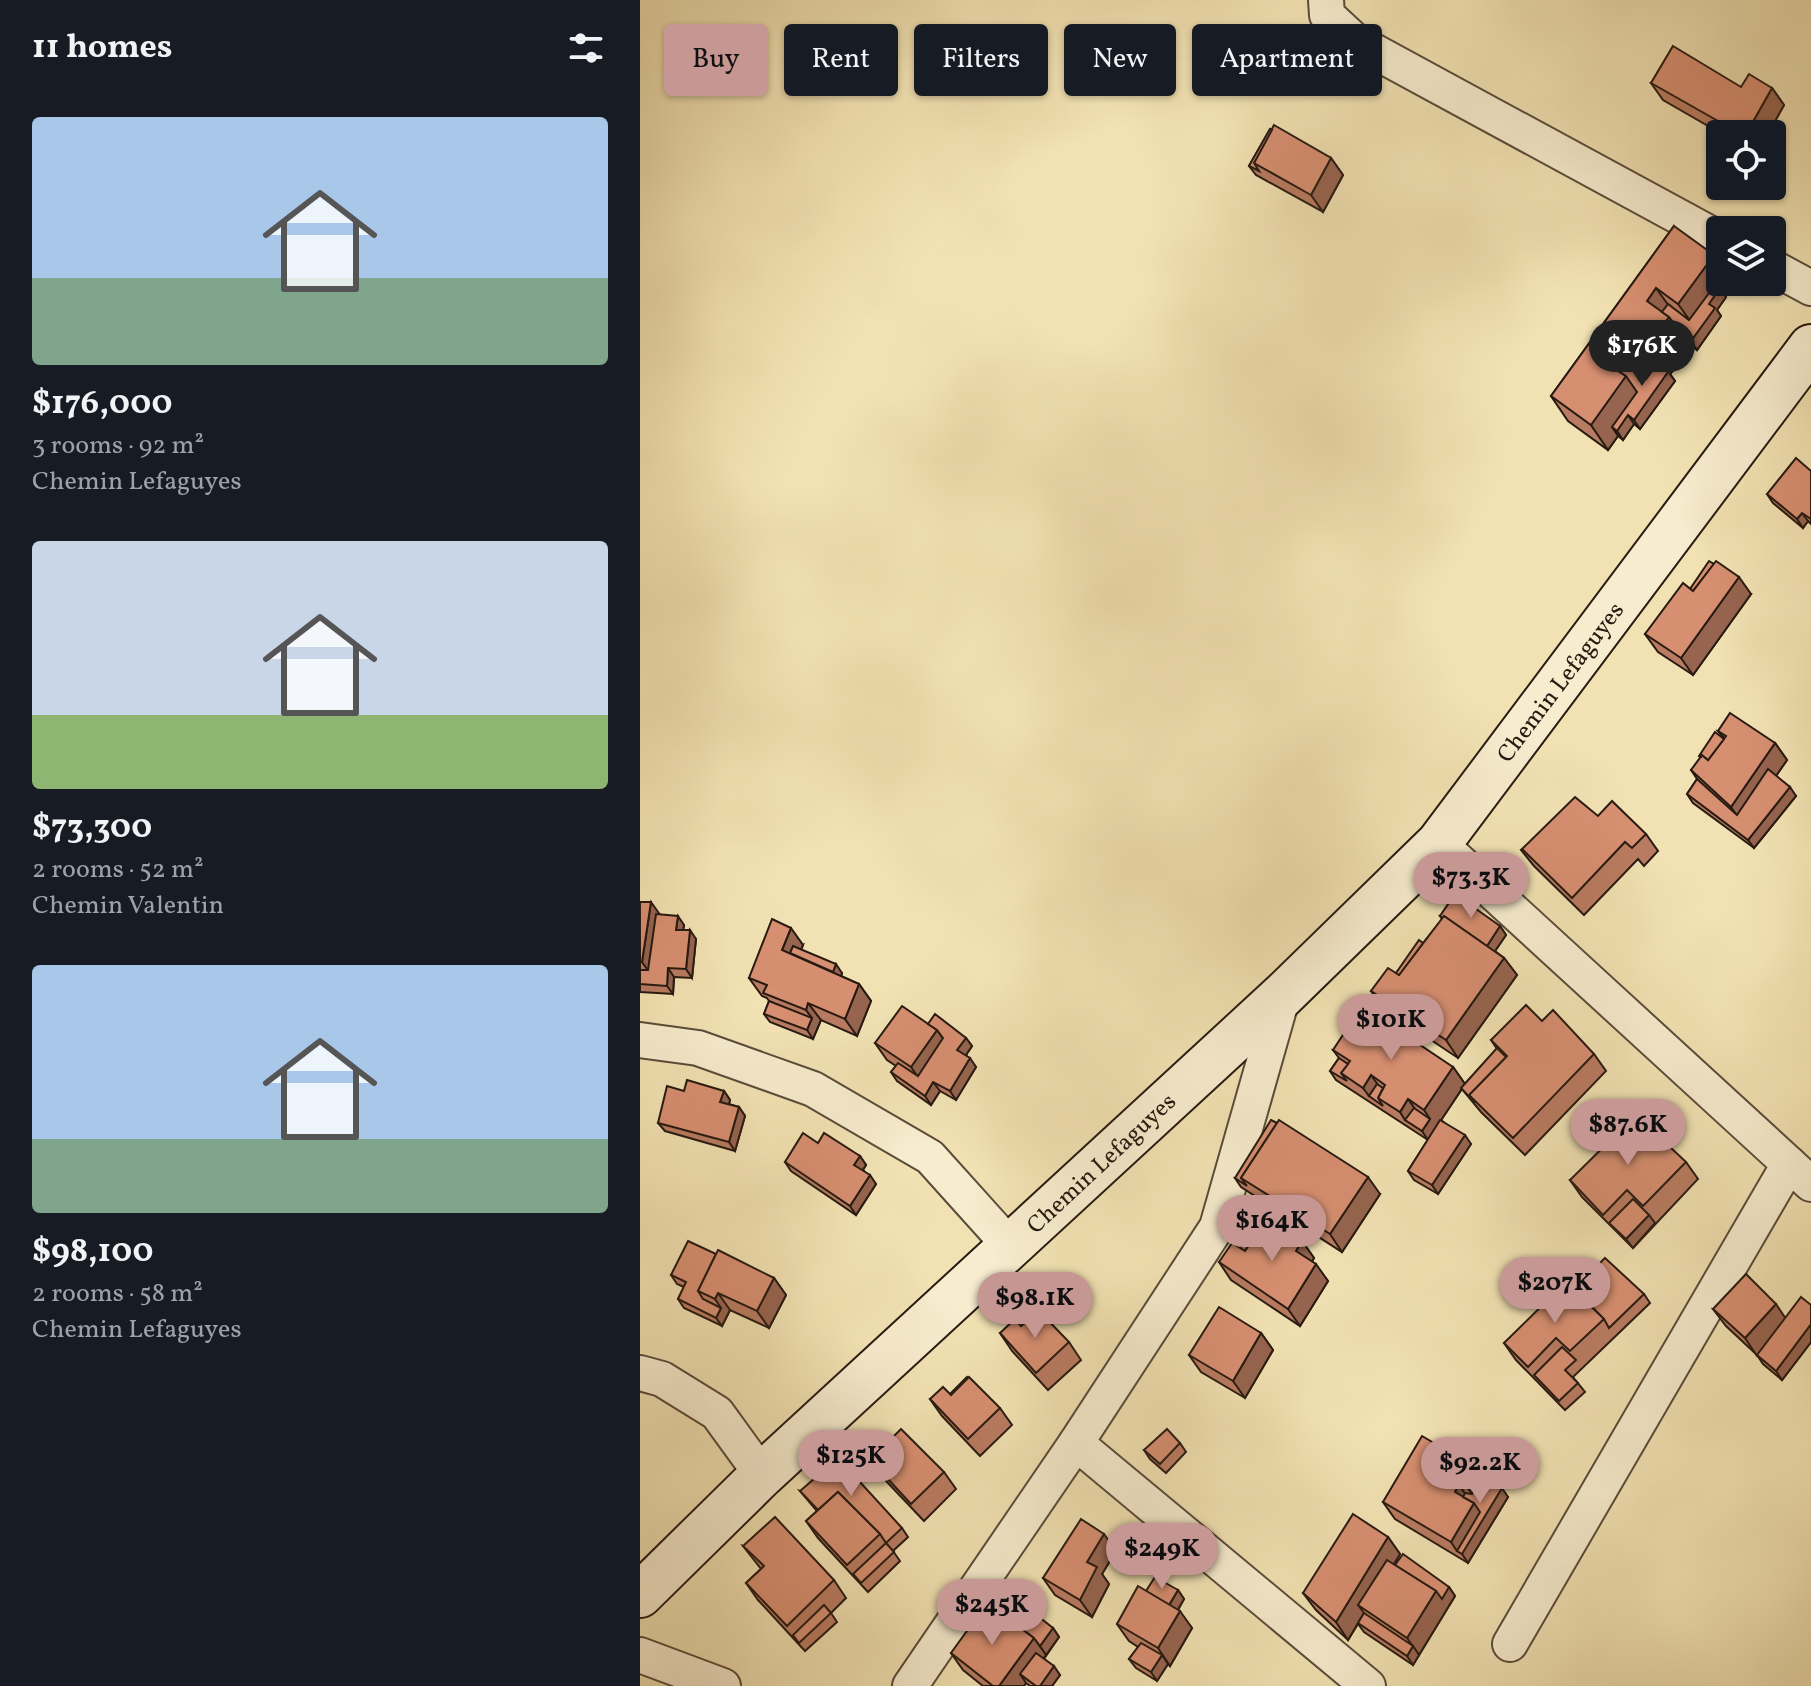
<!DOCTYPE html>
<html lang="en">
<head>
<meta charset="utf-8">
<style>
	body { margin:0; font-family:Vollkorn,serif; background:#242831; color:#f1f3f6; height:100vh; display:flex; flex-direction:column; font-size:30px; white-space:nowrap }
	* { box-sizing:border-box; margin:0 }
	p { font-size:26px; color:#9ea1a6 }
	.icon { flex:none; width:44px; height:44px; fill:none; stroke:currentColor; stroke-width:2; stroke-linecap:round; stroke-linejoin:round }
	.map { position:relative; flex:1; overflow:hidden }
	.drawer { display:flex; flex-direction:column; background:#171b24; width:640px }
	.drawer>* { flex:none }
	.banner { position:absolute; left:24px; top:24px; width:760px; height:72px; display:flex; gap:16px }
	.controls { position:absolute; left:1066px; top:120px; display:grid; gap:16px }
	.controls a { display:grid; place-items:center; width:80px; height:80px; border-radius:8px; background:#171b24; box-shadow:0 2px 6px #0004; font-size:40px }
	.price { position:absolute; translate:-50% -68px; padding:0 18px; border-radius:28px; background:#c59692; color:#111; font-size:26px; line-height:52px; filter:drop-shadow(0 2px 4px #0008) }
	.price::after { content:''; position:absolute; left:50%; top:48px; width:24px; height:18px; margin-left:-12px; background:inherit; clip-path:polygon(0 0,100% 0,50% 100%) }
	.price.on { background:#222; color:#fff }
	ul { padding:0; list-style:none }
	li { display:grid; align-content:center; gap:16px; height:424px; padding:0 32px }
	li span { display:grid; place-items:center; height:248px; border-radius:8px; color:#555 }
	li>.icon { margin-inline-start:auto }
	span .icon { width:144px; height:144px; fill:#fffc; stroke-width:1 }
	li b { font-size:34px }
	h2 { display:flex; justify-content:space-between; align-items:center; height:96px; padding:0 32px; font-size:34px }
	.pill { padding:0 28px; border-radius:8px; background:#171b24; box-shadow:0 2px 6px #0004; font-size:28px; line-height:72px }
	.pill.on { background:#c59692; color:#111 }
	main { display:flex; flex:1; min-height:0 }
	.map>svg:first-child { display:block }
</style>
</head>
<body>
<main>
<section class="drawer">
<h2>11 homes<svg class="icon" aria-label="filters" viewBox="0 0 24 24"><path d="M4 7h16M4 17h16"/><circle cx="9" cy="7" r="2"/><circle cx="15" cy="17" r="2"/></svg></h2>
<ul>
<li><span style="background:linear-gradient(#a9c7e8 65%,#7fa58c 0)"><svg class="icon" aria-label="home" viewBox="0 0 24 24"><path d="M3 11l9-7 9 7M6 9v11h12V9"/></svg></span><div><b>$176,000</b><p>3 rooms · 92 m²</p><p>Chemin Lefaguyes</p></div></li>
<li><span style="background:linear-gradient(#c9d6e8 70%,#8fb573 0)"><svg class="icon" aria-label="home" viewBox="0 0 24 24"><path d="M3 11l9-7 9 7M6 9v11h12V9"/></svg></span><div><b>$73,300</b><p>2 rooms · 52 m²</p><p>Chemin Valentin</p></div></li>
<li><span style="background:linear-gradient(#a9c7e8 70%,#7fa58c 0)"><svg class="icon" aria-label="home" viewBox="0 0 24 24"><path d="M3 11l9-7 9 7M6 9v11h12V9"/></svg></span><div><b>$98,100</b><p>2 rooms · 58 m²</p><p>Chemin Lefaguyes</p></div></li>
</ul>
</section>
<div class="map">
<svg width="1171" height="1686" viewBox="0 0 1171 1686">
	<rect width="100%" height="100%" fill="#f2e2b3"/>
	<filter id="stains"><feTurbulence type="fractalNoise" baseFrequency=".0025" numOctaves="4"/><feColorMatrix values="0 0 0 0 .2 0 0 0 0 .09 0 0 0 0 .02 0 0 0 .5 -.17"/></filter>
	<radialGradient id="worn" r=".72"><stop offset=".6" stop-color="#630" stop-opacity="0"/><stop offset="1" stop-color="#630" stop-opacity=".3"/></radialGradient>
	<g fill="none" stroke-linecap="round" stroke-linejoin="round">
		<g stroke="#5a4c3a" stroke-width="38">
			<g id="minor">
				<polyline points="686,0 687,15 715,41 1080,239"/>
				<polyline points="1132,267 1171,288"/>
				<polyline points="799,843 1171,1184"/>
				<polyline points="0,1040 58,1048 173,1089 290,1157 371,1247"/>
				<polyline points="0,1373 22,1379 77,1413 122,1475"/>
				<polyline points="436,1443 728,1686"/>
				<polyline points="870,1644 1149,1164"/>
				<polyline points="0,1655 83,1686"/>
				<polyline points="270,1686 436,1443 577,1227 643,995"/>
			</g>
		</g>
		<g stroke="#271a11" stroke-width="48">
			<polyline id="secondary" points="0,1595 122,1475 643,995 799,843 1171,347"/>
		</g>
		<use href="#minor" stroke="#f7ecce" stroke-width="34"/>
		<use href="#secondary" stroke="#f7ecce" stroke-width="44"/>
	</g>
	<g fill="#b97b61" stroke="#271a11" stroke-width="2">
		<polygon points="1011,83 1132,88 1144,105 1128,134 1082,134 1023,100"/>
		<polygon points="630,129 691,158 703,175 683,212 616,175 609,166"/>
		<polygon points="1034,226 1086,297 1077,310 1081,316 1057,350 1046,342 1036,356 1040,362 1030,374 1035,381 1000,429 994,424 983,440 978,436 968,450 928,421 911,396"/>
		<polygon points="1171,471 1171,524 1168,521 1163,528 1133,503 1127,494"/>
		<polygon points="1050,589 1111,594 1053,675 1018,652 1005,634"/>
		<polygon points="1078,731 1135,743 1147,760 1136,776 1156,796 1114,848 1053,803 1047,794 1057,779 1051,770 1084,738"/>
		<polygon points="958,816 1006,834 1018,851 1004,866 998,859 944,915 894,866 881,850"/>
		<polygon points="0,902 20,915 44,925 43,930 56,939 52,978 34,977 33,994 0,992"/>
		<polygon points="800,916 860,926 866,935 855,951 864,958 877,975 818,1058 743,1008 731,991 756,973 783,943 802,919"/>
		<polygon points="163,945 161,950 202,973 201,976 219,984 231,1001 217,1036 181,1020 173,1039 130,1022 124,1014 129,1001 127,998 122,996 109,978"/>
		<polygon points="902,1021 954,1054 966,1071 885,1155 841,1112 822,1089 801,1120 831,1144 798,1194 774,1180 768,1171 788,1140 696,1080 690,1071 699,1058 693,1050 813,1067 825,1084 857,1049 851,1040"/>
		<polygon points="288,1024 326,1038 332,1046 326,1055 336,1067 316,1100 300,1091 291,1105 257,1081 251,1072 256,1066 247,1060 235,1043"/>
		<polygon points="44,1091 84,1091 90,1100 89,1104 99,1107 105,1116 95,1151 25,1131 18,1123"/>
		<polygon points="178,1143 220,1156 226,1165 223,1170 236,1184 216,1215 151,1171 145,1162"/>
		<polygon points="1046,1162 1058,1179 993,1248 942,1197 930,1180"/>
		<polygon points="595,1178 740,1194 702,1252 601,1187"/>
		<polygon points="662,1241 674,1258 672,1261 688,1281 660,1326 591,1280 579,1262 600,1248"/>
		<polygon points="76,1254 134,1278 146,1295 129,1328 90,1310 82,1326 44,1308 38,1299 44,1287 37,1284 31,1275"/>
		<polygon points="934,1289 1004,1294 1010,1303 933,1377 945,1392 925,1410 876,1360 864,1343"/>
		<polygon points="1171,1305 1171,1342 1142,1380 1123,1364 1117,1355 1086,1326 1073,1309 1146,1318"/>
		<polygon points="381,1326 429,1342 441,1360 408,1390 372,1351 360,1333"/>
		<polygon points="621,1333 633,1350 605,1398 561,1372 549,1355"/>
		<polygon points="310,1394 360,1408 372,1425 340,1456 302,1416 290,1399"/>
		<polygon points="540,1443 546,1452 526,1473 510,1459 504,1450"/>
		<polygon points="246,1444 304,1472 316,1489 284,1521 247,1482 235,1465 250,1451"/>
		<polygon points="838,1475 868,1497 828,1563 755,1519 743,1502"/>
		<polygon points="160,1491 262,1528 268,1537 253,1551 260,1561 228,1592 178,1538 166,1521 177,1511"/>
		<polygon points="748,1537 760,1554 754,1564 809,1587 815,1596 773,1665 724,1632 718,1624 708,1640 676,1610 663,1593"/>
		<polygon points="103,1546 194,1580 206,1598 191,1613 197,1622 165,1651 118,1600 106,1583 121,1569"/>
		<polygon points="476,1551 462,1574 469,1584 452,1617 415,1595 403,1578"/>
		<polygon points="538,1590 544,1599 538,1610 552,1628 530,1666 528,1664 517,1681 496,1668 489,1659 498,1647 489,1641 477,1624 506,1591"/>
		<polygon points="364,1620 413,1628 419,1637 404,1659 420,1675 412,1686 390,1686 386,1683 384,1686 343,1686 323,1670 311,1653"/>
	</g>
	<g fill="#96644f" stroke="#271a11" stroke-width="2">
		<polygon points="1132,88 1144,105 1128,134 1106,134"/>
		<polygon points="691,158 703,175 683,212 671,195"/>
		<polygon points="1074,255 1080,264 1080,282 1090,282 1082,292 1086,297 1077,310 1081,316 1057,350 1051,341 1056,329 1038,304"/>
		<polygon points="1016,288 1034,313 1030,318 1046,342 1036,356 1040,362 1030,374 1035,381 1000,429 994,420 1013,388 995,363 1007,301"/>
		<polygon points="973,347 990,372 1003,401 988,415 994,424 983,440 977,431 972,427 978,436 968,450 951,425 964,360"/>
		<polygon points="1162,513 1168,521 1163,528 1157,519"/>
		<polygon points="1099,577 1111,594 1053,675 1041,658"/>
		<polygon points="1135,743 1147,760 1103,824 1091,807"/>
		<polygon points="1150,787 1156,796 1114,848 1108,840"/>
		<polygon points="11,902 23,919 14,979 2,962"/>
		<polygon points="38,916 44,925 42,938 36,930"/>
		<polygon points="860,926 866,935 851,957 845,949"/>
		<polygon points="151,928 163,945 156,962 142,950"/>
		<polygon points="50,930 56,939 52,978 46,969"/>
		<polygon points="864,958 877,975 818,1058 806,1040"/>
		<polygon points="196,964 202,973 197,986 191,977"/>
		<polygon points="28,968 34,977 33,994 27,986"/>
		<polygon points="219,984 231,1001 217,1036 205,1019"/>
		<polygon points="168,1003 181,1020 173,1039 167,1030 172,1018 166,1010"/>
		<polygon points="297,1030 309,1047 283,1084 271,1067"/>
		<polygon points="326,1038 332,1046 324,1058 317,1050"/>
		<polygon points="330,1058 336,1067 316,1100 310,1091"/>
		<polygon points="813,1067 825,1084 788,1140 782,1131 790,1119 784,1110"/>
		<polygon points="731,1075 743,1092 729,1096 723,1088"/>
		<polygon points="293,1082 300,1091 291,1105 285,1096"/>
		<polygon points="84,1091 90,1100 87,1111 80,1102"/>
		<polygon points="768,1099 780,1116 765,1120 760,1112"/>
		<polygon points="99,1107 105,1116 95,1151 89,1142"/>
		<polygon points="825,1135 831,1144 798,1194 792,1185"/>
		<polygon points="220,1156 226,1165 220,1174 214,1165"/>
		<polygon points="230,1175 236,1184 216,1215 210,1206"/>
		<polygon points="728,1177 740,1194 702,1252 690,1234"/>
		<polygon points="1009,1215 1015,1223 993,1248 986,1239"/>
		<polygon points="662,1241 674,1258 668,1268 656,1251"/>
		<polygon points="676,1264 688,1281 660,1326 648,1309"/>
		<polygon points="134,1278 146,1295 129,1328 117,1311"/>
		<polygon points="78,1293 90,1310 82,1326 76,1318 81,1308 75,1299"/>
		<polygon points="1136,1304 1148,1322 1117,1356 1105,1338"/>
		<polygon points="1171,1324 1171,1342 1142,1380 1136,1371"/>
		<polygon points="621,1333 633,1350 605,1398 593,1381"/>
		<polygon points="831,1465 843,1482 838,1503 826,1485"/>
		<polygon points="819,1485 831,1502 815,1492"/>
		<polygon points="862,1488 868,1497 828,1563 822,1554 817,1551 811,1542 834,1503"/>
		<polygon points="464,1534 476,1551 462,1574 469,1584 452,1617 440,1600 447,1562"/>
		<polygon points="748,1537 760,1554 726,1610 718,1605 724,1613 708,1640 696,1622"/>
		<polygon points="809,1587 815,1596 779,1655 767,1638 796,1591"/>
		<polygon points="538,1590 544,1599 533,1618 527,1609"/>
		<polygon points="540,1611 552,1628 530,1666 518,1648"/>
		<polygon points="413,1628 419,1637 406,1655 400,1646"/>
		<polygon points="394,1638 406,1655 388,1680 380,1674 386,1683 384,1686 359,1686"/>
		<polygon points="773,1646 779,1655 773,1665 767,1656"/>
		<polygon points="522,1655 528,1664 517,1681 511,1672"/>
		<polygon points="414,1666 420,1675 412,1686 400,1686"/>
	</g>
	<g fill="#d78f71" stroke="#271a11" stroke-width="2">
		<polygon points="1033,46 1101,87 1109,74 1132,88 1106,134 1101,134 1011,83"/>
		<polygon points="634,125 691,158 671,195 614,163"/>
		<polygon points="630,129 632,130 614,163 619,171 609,166"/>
		<polygon points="1034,226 1074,255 1038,304 1016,288 1007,301 1029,317 995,363 973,347 964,360 986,376 951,425 911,396"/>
		<polygon points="1075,285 1080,288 1069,304 1075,308 1051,341 1041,333 1029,317 1022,312 1028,304 1049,320"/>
		<polygon points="1028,349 1033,353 1022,367 1028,372 994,420 988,415 977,431 972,427 997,392 986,376 978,371 984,363 1006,379"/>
		<polygon points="1156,458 1171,471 1171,519 1162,513 1157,519 1127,494"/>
		<polygon points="1069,561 1074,564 1053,591 1050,589"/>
		<polygon points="1076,561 1099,577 1041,658 1005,634 1043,583 1053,591"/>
		<polygon points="1090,713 1135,743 1091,807 1051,770 1062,755 1068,760 1086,736 1078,731"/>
		<polygon points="1075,732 1084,739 1068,760 1062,755 1061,757 1059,756"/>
		<polygon points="1128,769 1150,787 1108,840 1047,794 1057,779 1097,815"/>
		<polygon points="935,797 958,816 972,801 1006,834 992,848 985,842 932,898 882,849"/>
		<polygon points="815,894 860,926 847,946 804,916 802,918 800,916"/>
		<polygon points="0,902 11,902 2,962 0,962"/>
		<polygon points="16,914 38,916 36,930 50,930 46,969 28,968 27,986 0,984 0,970 8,970"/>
		<polygon points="804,916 864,958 806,1040 731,991 748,968 759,975"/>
		<polygon points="132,919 151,928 142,950 219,984 205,1019 168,1003 166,1010 123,993 127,985 109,978"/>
		<polygon points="779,940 783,943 759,975 756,973"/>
		<polygon points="153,946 196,964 193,972 150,953"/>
		<polygon points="129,1001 172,1018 167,1030 124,1014"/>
		<polygon points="886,1005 902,1021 913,1010 954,1054 873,1138 829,1095 867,1056 851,1040"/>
		<polygon points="262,1006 297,1030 271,1067 235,1043"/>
		<polygon points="722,1006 813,1067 784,1110 768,1099 760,1112 738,1098 745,1085 731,1075 723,1088 701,1073 710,1061 693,1050"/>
		<polygon points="295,1014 326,1038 317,1050 330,1058 310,1091 293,1082 285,1096 251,1072 258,1063 278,1076 303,1038 297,1030 288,1024"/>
		<polygon points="857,1048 866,1057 829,1095 835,1103 821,1088"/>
		<polygon points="699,1058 708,1064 701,1073 707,1081 690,1071"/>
		<polygon points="47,1080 84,1091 80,1102 99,1107 89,1142 18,1123 27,1086 44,1091"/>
		<polygon points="737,1084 743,1088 738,1098 743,1106 729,1096"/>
		<polygon points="774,1108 790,1119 782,1131 765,1120"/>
		<polygon points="996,1115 1046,1162 1003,1206 987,1190 963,1215 930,1180"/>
		<polygon points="631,1120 637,1123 601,1178 607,1186 595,1178"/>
		<polygon points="639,1120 728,1177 690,1234 601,1178"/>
		<polygon points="800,1120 825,1135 792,1185 768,1171"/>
		<polygon points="163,1133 178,1143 184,1133 220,1156 214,1165 230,1175 210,1206 145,1162"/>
		<polygon points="993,1199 1009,1215 986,1239 969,1223"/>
		<polygon points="621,1217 626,1220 605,1251 600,1248"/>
		<polygon points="628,1217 662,1241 656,1251 676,1264 648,1309 579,1262 592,1243 605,1251"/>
		<polygon points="48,1241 76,1254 58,1291 63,1299 81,1308 76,1318 38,1299 46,1282 31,1275"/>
		<polygon points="78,1250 134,1278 117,1311 78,1293 75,1299 58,1291"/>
		<polygon points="965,1258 1004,1294 969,1328 964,1319 934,1289"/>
		<polygon points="1106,1274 1136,1304 1105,1338 1073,1309"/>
		<polygon points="926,1282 964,1319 930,1351 916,1338 888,1367 864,1343"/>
		<polygon points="1161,1297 1171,1305 1171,1324 1136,1371 1117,1355"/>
		<polygon points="579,1307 621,1333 593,1381 549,1355"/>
		<polygon points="399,1311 429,1342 396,1373 360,1333 375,1319 381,1326"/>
		<polygon points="922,1347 936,1360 925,1370 938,1383 919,1401 894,1375"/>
		<polygon points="327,1377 328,1378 311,1395 310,1394"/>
		<polygon points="329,1377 360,1408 328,1439 290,1399 303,1387 311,1395"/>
		<polygon points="261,1429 304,1472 271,1504 235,1465 251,1450 246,1444"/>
		<polygon points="527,1429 540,1443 520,1464 504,1450"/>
		<polygon points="782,1436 831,1465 834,1471 826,1485 819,1485 815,1492 834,1503 811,1542 743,1502"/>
		<polygon points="198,1458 262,1528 246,1543 240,1534 198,1492 178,1510 160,1491"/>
		<polygon points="838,1473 862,1488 822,1554 817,1551 840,1512 834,1503 823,1497 825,1493 832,1494 840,1480"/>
		<polygon points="198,1492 240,1534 207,1565 166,1521"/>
		<polygon points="713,1514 748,1537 696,1622 663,1593"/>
		<polygon points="135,1517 194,1580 147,1626 106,1583 124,1566 103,1546"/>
		<polygon points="441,1519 464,1534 447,1562 457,1567 440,1600 403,1578"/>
		<polygon points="246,1543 254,1552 221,1583 213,1574"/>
		<polygon points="763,1554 809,1587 802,1599 796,1591 755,1565"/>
		<polygon points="747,1560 796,1591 767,1638 718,1605"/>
		<polygon points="515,1577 538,1590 529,1605 506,1591"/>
		<polygon points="498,1586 540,1611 518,1648 477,1624"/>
		<polygon points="184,1605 191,1613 159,1643 153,1635"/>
		<polygon points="345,1606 364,1620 366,1617 394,1638 359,1686 353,1686 311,1653"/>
		<polygon points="385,1606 413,1628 400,1646 394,1638 373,1622"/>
		<polygon points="724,1613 773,1646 767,1656 718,1623"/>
		<polygon points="501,1643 522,1655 511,1672 489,1659"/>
		<polygon points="396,1653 414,1666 400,1686 396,1686 380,1674"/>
	</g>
	<g text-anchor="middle" stroke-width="6" stroke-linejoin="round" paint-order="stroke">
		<g font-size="24" fill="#271a11" stroke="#f7ecce">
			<text transform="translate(920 682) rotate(-53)" y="8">Chemin Lefaguyes</text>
			<text transform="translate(461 1163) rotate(-43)" y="8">Chemin Lefaguyes</text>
		</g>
	</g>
	<rect width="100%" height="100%" filter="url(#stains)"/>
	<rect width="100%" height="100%" fill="url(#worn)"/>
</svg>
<div class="controls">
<a><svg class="icon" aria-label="locate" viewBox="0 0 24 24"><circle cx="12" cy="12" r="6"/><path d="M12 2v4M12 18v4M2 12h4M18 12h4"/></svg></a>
<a><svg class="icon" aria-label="layers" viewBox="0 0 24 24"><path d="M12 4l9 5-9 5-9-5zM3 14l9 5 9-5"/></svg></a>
</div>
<b class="price on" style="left:1002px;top:388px">$176K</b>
<b class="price" style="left:831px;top:920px">$73.3K</b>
<b class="price" style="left:751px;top:1062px">$101K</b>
<b class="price" style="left:988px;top:1167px">$87.6K</b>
<b class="price" style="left:632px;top:1263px">$164K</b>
<b class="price" style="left:915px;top:1325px">$207K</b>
<b class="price" style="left:395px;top:1340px">$98.1K</b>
<b class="price" style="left:211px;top:1498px">$125K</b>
<b class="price" style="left:840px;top:1505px">$92.2K</b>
<b class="price" style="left:522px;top:1591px">$249K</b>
<b class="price" style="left:352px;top:1647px">$245K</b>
<div class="banner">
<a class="pill on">Buy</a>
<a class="pill">Rent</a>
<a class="pill">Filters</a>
<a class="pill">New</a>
<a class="pill">Apartment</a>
</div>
</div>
</main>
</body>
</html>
